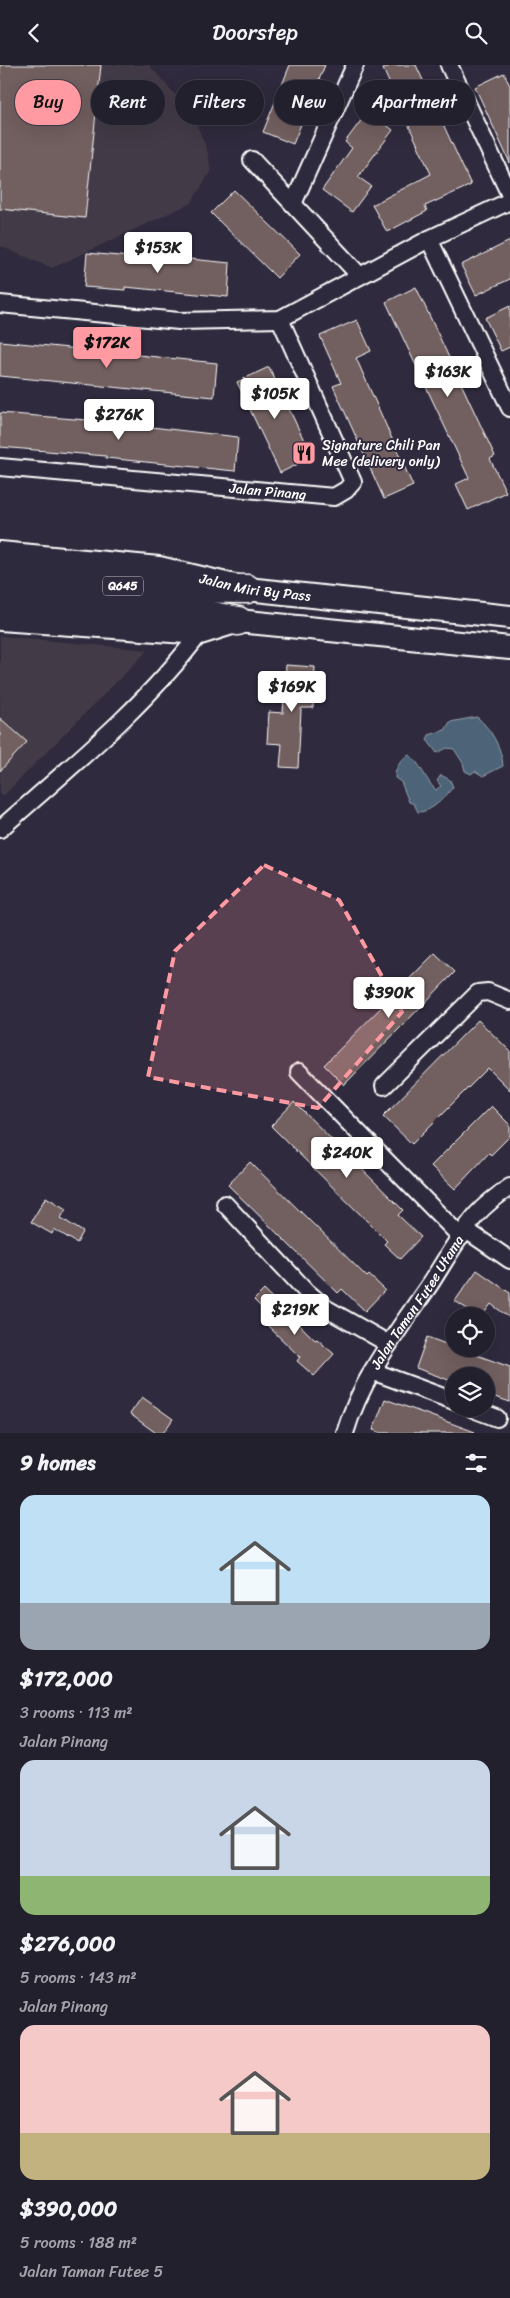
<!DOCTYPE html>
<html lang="en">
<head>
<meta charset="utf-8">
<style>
	body { margin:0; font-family:Sriracha,sans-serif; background:#2b2836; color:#f1f3f6; height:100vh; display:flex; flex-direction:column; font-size:19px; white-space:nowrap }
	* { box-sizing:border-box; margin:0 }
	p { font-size:16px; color:#a3a3aa }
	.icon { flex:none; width:28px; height:28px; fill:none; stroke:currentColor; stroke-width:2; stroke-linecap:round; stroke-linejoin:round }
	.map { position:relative; height:1368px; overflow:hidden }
	.side { display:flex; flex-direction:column; background:#23202e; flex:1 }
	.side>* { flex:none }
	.guide { position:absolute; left:15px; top:15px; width:480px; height:45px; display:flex; gap:10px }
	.fabs { position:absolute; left:445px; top:1242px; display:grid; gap:10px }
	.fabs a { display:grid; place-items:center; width:50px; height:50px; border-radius:50%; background:#23202e; box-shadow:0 5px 20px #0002,0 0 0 1px #403e4a; font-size:25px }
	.price { position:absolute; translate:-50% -42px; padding:0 11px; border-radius:5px; background:#fff; color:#222; font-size:16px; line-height:32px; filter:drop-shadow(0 1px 2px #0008) }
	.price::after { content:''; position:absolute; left:50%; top:30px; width:15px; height:11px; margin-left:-8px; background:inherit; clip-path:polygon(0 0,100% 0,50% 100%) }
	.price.active { background:#ff9aa2; color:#111 }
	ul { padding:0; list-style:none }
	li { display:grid; align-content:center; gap:10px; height:265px; padding:0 20px }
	li span { display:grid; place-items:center; height:155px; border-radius:15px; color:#555 }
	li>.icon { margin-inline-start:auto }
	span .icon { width:90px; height:90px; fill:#fffc; stroke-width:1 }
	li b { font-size:21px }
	h2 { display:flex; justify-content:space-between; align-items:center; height:60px; padding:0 20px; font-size:21px }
	.pill { padding:0 18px; border-radius:22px; background:#23202e; box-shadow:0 5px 20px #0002,0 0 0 1px #403e4a; font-size:18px; line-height:45px }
	.pill.active { background:#ff9aa2; color:#111 }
	header { display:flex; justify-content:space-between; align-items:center; height:65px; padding:0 20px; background:#23202e; font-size:22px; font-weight:600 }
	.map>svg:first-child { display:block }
</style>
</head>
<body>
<header><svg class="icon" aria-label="back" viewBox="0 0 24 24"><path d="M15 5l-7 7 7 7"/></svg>Doorstep<svg class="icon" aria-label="search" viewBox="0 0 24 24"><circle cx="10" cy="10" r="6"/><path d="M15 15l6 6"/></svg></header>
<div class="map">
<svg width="510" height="1368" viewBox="0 0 510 1368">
	<rect width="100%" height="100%" fill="#2f2a3d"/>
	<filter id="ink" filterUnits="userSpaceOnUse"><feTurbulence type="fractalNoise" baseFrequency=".02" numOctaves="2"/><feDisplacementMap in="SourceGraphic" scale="10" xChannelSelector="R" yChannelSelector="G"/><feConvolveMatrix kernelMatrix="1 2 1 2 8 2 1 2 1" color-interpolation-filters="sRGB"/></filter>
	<g filter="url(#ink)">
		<g fill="#433a47">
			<polygon points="0,0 149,0 193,50 207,85 211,106 191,138 52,203 0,181"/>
			<polygon points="0,571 148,585 3,731 0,729"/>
		</g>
		<g fill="#4d6378" stroke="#94a1ae">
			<path d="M477,652C491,664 502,683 503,701L483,711L475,706L471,709L465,706L463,698L454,684L447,683L437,688L427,675L429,670L445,665L450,657Z"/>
			<path d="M409,690C422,699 424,714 436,725L441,721L437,716L441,710L450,715L453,722C444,733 432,747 418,747L414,739L409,737L401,717L395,713C395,702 400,696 409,690Z"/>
		</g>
		<g fill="#725e5f" stroke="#fff">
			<polygon points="0,0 101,0 85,153 0,144"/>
			<polygon points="290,0 325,0 293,79 263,67"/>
			<polygon points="392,0 416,0 471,120 425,141 427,146 387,167 372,140 431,109 383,4"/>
			<polygon points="504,8 510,21 510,98 475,22"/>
			<polygon points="368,46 393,65 358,112 371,121 352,147 322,125 352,83 345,77"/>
			<polygon points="234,125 300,189 277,213 211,148"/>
			<polygon points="510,176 510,214 476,230 461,200"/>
			<polygon points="87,188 140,193 140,189 230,198 228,232 125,222 125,225 84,222"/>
			<polygon points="416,222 495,391 490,394 506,427 468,445 456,419 469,413 386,237"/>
			<polygon points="510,241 510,282 501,286 485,253"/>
			<polygon points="357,255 371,286 356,293 413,421 384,434 333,321 341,318 320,271"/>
			<polygon points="0,276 217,298 214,332 0,311"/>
			<polygon points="269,302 312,392 280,408 237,317"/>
			<polygon points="0,348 99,356 238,372 235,406 106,393 106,391 0,382"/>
			<polygon points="286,600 315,602 313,643 302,643 301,645 298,703 280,702 282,679 267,678 269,647 283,648"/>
			<polygon points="0,653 27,677 0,706"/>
			<polygon points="435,888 455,907 344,1020 324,1000"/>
			<polygon points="478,955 510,986 510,1025 488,1003 412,1079 383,1051"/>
			<polygon points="294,1037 403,1145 398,1150 421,1172 400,1194 384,1179 387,1176 271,1061"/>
			<polygon points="491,1041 510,1060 510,1071 491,1090 489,1088 455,1124 431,1101"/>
			<polygon points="250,1097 367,1212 369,1210 385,1225 365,1246 342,1224 338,1228 228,1120"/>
			<polygon points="46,1132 66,1144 61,1153 83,1167 77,1178 54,1164 52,1169 31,1157"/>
			<polygon points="477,1205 510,1228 510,1253 491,1239 482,1251 478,1251 455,1236"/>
			<polygon points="264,1225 315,1275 317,1274 334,1289 314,1311 297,1296 300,1292 267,1260 273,1254 254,1235"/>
			<polygon points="427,1272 454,1282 454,1284 460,1284 510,1302 510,1337 486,1329 486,1311 454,1311 454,1317 416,1303"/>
			<polygon points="142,1332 173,1354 163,1368 156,1368 130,1349"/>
			<polygon points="385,1334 475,1367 475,1368 382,1368 373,1365"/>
		</g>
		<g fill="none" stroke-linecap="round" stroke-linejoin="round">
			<g stroke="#fff" stroke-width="20">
				<g id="street">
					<polyline points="449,0 510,130"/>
					<polyline points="252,95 360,211"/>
					<polyline points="293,139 355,0"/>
					<polyline points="429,174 510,343"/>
					<polyline points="0,239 179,256 280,254 429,174 510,136"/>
					<path id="s1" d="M0,402L334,432L346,425L353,417L280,254"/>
					<path d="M0,764C68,704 146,641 200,568"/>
					<polyline points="299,1007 461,1172"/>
					<polyline points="384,1021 478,928 488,927 510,936"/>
					<polyline points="225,1139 306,1226 327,1244 389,1279"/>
					<polyline points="466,1165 510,1195"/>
					<polyline points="372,1306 454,1336"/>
					<polyline points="473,1344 497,1353"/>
					<path id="s2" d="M345,1368C361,1313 398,1266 430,1219C445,1196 459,1170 477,1149C487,1138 498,1130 510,1122"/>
				</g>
			</g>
			<g stroke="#fff" stroke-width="26">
				<g id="secondary">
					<path id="s3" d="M0,488L159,503L247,524L510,552"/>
					<polyline points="0,554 200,568 238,556 510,583"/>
				</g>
			</g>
			<g stroke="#fff" stroke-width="31">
				<g id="highway">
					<polyline points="0,512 158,523 247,524"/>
					<polyline points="0,533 171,543 238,556"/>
				</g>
			</g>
			<use href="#street" stroke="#2f2a3d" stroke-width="16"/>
			<use href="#secondary" stroke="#2f2a3d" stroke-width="22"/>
			<use href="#highway" stroke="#2f2a3d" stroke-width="28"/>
		</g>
	</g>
	<path fill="#ff9aa2" fill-opacity="0.2" stroke="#ff9aa2" stroke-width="4" stroke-dasharray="10 6" stroke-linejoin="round" d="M264,800L339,835L402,947L318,1043L148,1012L175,886Z"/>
	<defs>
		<g id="restaurant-square" transform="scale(1.25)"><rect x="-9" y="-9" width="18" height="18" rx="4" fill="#ff9aa2" stroke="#2f2a3d"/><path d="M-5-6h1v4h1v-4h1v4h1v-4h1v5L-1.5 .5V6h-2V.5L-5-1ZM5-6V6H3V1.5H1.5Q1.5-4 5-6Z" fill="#111"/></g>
	</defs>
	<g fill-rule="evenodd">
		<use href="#restaurant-square" x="304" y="388"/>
	</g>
	<g text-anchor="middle" stroke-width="4" stroke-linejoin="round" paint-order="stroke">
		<rect fill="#2f2a3d" stroke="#c1bfc5" stroke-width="1" x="103" y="511.5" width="40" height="19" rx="4"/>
		<g font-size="12" font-weight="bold" fill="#fff">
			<text x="123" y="525">Q645</text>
		</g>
		<g font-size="14" fill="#fff" stroke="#2f2a3d" text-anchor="start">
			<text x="322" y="385">Signature Chili Pan<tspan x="322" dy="16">Mee (delivery only)</tspan></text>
		</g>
		<g font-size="14" fill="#fff" stroke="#2f2a3d">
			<text dy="5" stroke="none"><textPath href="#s1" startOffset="269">Jalan Pinang</textPath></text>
			<text dy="5" stroke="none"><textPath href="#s3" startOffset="258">Jalan Miri By Pass</textPath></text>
			<text dy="5" stroke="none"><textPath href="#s2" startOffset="150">Jalan Taman Futee Utama</textPath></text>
		</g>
	</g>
</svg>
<div class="fabs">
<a><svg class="icon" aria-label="locate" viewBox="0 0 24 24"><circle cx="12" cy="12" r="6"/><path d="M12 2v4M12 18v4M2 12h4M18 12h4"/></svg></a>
<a><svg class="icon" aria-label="layers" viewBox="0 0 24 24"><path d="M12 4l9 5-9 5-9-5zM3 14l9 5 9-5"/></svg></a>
</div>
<b class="price" style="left:158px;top:209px">$153K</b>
<b class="price active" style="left:107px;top:304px">$172K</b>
<b class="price" style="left:448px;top:333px">$163K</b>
<b class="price" style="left:275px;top:355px">$105K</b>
<b class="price" style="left:119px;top:376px">$276K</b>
<b class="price" style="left:292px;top:648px">$169K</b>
<b class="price" style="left:389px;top:954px">$390K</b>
<b class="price" style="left:347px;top:1114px">$240K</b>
<b class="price" style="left:295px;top:1271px">$219K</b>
<div class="guide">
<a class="pill active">Buy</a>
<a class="pill">Rent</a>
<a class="pill">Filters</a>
<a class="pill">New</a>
<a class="pill">Apartment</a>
</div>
</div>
<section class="side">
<h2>9 homes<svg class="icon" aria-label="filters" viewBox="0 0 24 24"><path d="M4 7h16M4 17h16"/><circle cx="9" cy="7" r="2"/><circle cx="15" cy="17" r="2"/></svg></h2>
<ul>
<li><span style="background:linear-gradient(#bfe0f5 70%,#9aa5b1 0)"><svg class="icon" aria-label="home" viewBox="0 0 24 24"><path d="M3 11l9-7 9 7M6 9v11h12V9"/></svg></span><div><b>$172,000</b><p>3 rooms · 113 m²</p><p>Jalan Pinang</p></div></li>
<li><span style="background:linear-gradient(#c9d6e8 75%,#8fb573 0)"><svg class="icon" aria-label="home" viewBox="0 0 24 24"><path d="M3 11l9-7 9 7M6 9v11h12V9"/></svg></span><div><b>$276,000</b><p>5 rooms · 143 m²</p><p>Jalan Pinang</p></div></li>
<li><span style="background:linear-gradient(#f6c9c9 70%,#c2b280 0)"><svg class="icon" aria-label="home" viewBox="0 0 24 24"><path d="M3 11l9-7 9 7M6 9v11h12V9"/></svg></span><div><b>$390,000</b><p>5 rooms · 188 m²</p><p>Jalan Taman Futee 5</p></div></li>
</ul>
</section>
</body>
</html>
